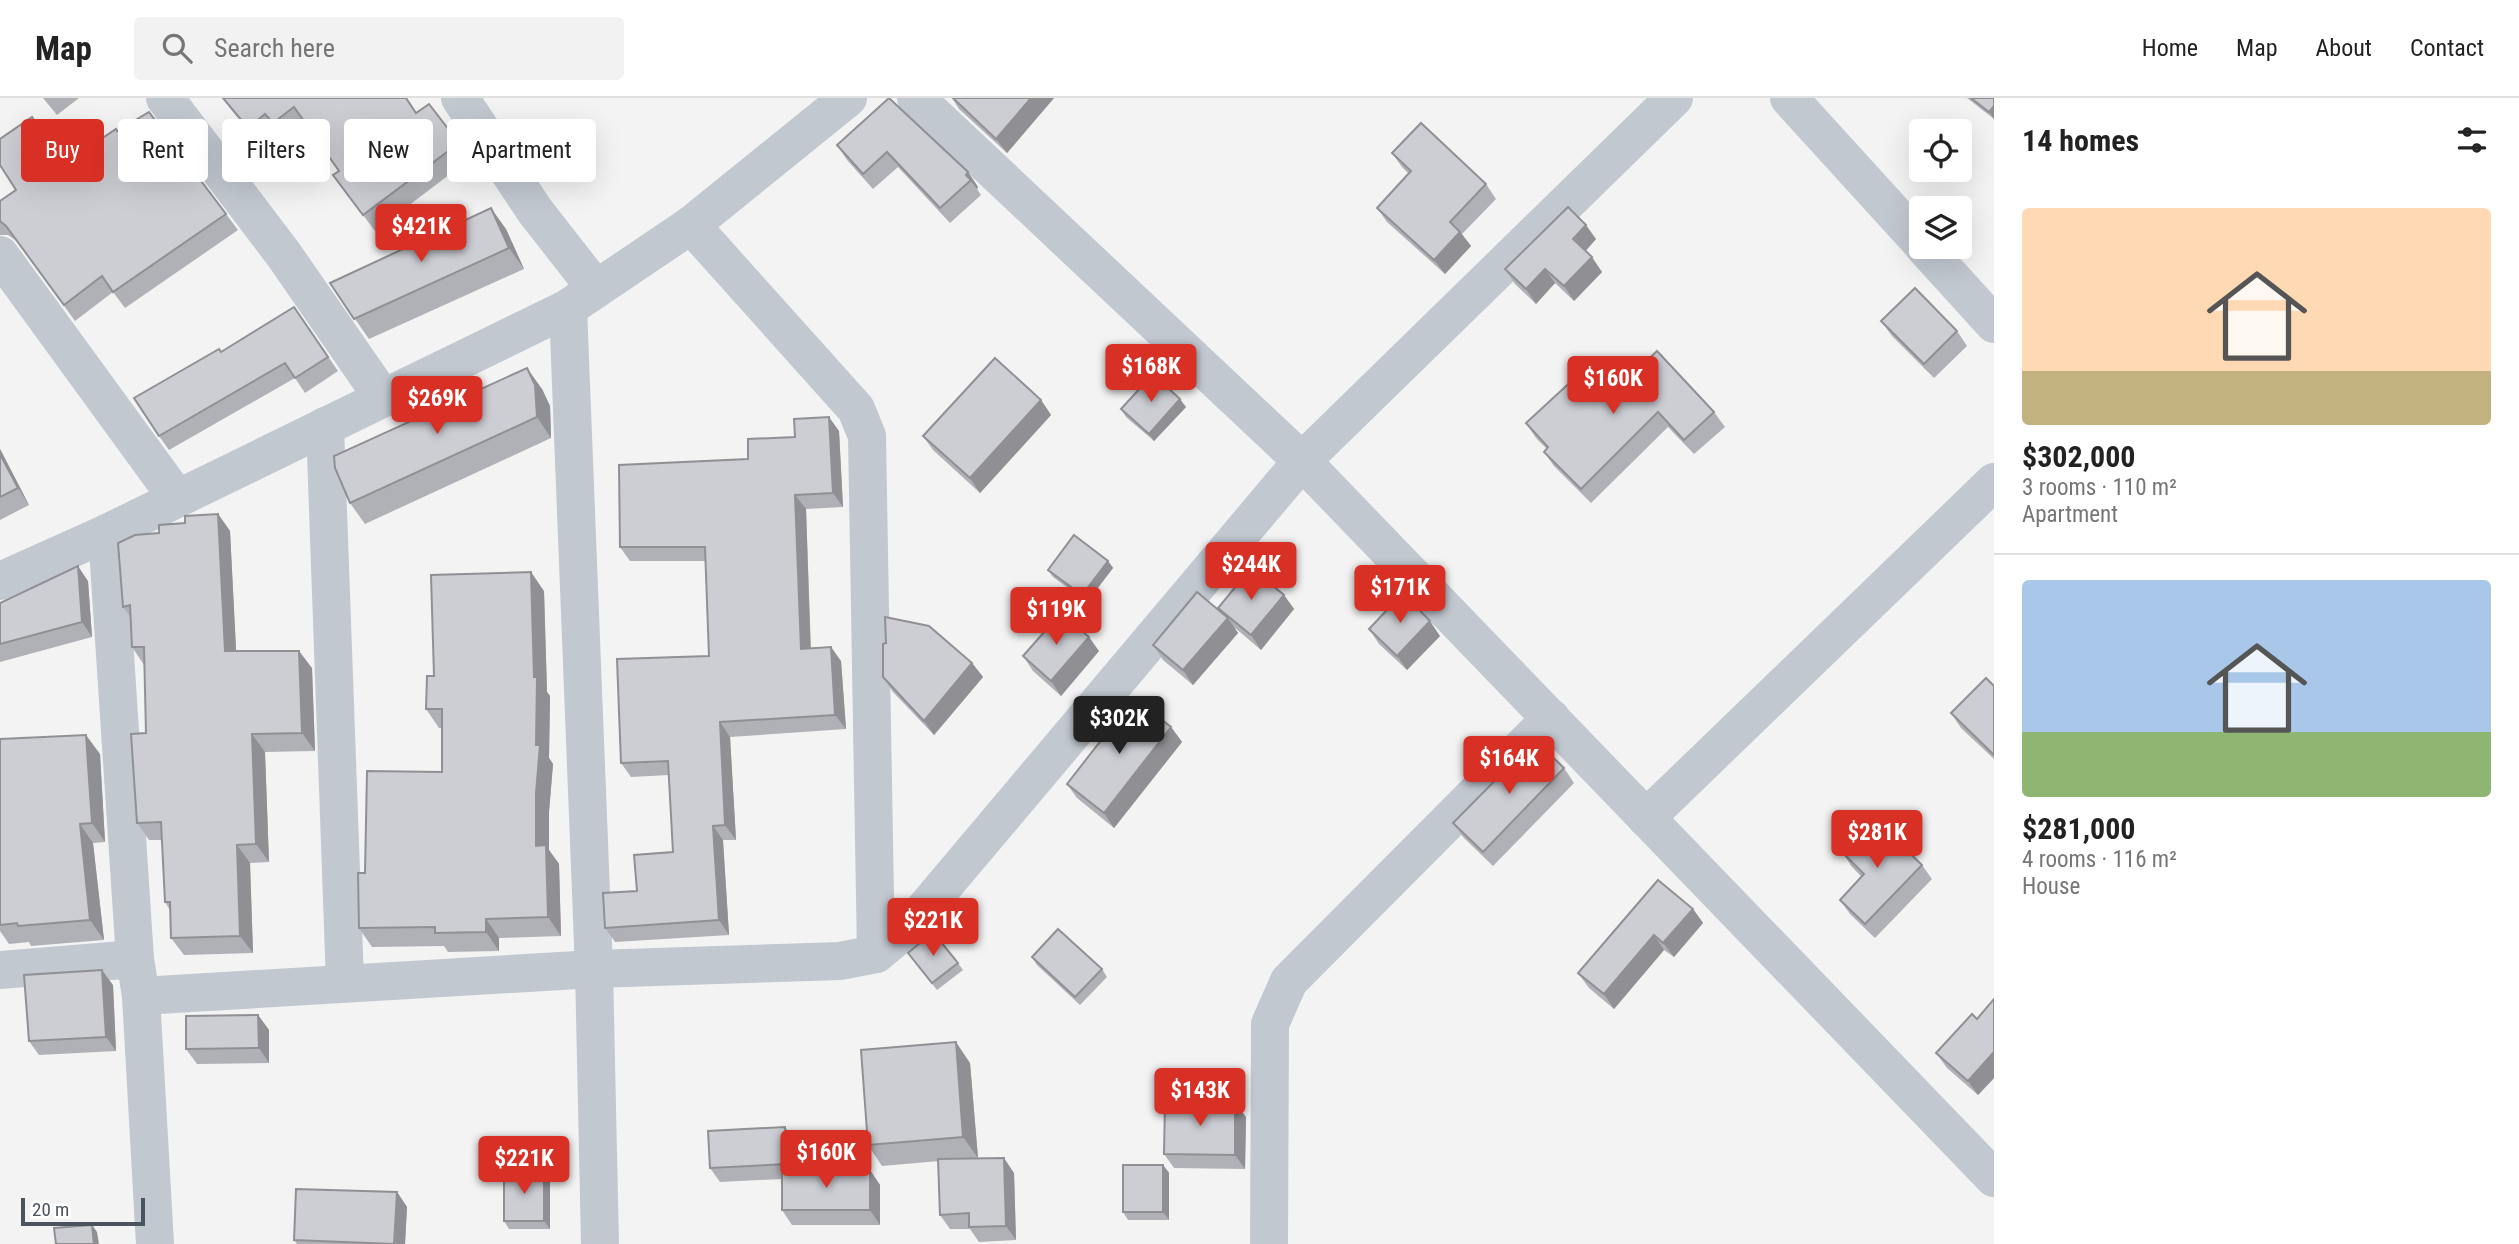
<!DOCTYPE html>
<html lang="en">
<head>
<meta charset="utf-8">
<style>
	body { margin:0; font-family:"Roboto Condensed",sans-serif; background:#f2f2f2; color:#222; height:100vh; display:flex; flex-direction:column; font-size:26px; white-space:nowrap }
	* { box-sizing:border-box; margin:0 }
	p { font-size:23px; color:#767676 }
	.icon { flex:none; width:38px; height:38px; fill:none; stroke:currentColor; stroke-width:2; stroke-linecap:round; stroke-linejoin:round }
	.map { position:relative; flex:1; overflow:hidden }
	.side { display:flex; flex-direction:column; background:#fff; width:525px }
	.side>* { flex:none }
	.banner { position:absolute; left:21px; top:21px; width:665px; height:63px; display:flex; gap:14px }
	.fabs { position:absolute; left:1909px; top:21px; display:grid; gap:14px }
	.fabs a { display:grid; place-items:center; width:63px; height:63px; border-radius:7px; background:#fff; box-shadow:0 7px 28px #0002; font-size:35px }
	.scale { position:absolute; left:21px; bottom:18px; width:124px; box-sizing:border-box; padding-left:7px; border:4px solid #4b535f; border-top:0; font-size:19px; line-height:24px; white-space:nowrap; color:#4b535f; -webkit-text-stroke:5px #fff; paint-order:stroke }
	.price { position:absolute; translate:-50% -60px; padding:0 16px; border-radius:7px; background:#d93025; color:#fff; font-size:23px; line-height:46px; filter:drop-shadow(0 2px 4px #0008) }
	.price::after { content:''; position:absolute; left:50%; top:42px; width:21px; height:16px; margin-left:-10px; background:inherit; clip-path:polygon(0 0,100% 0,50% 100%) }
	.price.selected { background:#222; color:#fff }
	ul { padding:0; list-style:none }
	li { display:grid; align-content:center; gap:14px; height:371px; padding:0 28px }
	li+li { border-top:2px solid #e0e0e0 }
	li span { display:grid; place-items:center; height:217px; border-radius:7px; color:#555 }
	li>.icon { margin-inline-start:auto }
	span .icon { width:126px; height:126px; fill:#fffc; stroke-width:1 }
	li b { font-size:30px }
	h2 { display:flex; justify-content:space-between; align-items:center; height:84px; padding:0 28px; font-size:30px }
	.tag { padding:0 24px; border-radius:7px; background:#fff; box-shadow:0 7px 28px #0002; font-size:24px; line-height:63px }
	.tag.selected { background:#d93025; color:#fff }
	header { display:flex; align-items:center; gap:42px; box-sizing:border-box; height:98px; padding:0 35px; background:#fff; border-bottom:2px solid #e0e0e0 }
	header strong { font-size:33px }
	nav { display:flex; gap:38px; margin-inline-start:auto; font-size:24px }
	.search { width:490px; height:63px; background:#f2f2f2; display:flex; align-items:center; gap:18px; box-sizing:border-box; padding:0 24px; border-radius:7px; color:#767676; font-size:26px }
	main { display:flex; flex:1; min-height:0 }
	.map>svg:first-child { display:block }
</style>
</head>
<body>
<header>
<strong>Map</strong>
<div class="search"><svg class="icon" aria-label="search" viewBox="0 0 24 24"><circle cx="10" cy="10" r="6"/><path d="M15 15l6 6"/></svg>Search here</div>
<nav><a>Home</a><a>Map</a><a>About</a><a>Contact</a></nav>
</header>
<main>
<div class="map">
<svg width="1994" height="1146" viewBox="0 0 1994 1146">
	<rect width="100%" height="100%" fill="#f4f3f3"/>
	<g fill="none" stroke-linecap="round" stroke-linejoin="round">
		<g stroke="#c1c8d0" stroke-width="38">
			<polyline points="165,0 284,157 383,300"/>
			<polyline points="460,0 535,113 596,191"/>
			<polyline points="916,0 1302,363 1994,1080"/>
			<polyline points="1789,0 1922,146"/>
			<polyline points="691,127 856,311 867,338 876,856"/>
			<polyline points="1924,149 1994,226"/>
			<polyline points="0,157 177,400"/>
			<polyline points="568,210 594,871 600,1146"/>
			<polyline points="325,328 345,885"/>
			<polyline points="107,435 135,861 141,898 155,1146"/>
			<polyline points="0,483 107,435 568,210 691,127 848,0"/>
			<polyline points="1646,720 1994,384"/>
			<polyline points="0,872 135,861"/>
			<polyline points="141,898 594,871 840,863 876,856 911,827 1302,363 1674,0"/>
			<polyline points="1269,1146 1270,926 1289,883 1551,620"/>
		</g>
	</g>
	<g fill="#b0b1b6">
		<polygon points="43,0 79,0 57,17"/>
		<polygon points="222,0 406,0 416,15 459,45 470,61 375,133 333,77 339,73 305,25 284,41 276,32 259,46"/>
		<polygon points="889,0 968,74 978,89 977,91 981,97 950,125 898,69 873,91 847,62 837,47"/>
		<polygon points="952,0 1054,0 1007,55 959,11"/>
		<polygon points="1967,0 1994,0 1994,21"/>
		<polygon points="117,33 226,116 238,132 125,210 113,194 75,223 18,144 8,137 0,137 0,103 16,92 64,66"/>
		<polygon points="1392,55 1486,86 1496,101 1462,136 1471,148 1445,176 1387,124 1377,110 1408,75 1402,69"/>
		<polygon points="506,131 524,171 369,241 330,185"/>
		<polygon points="1596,141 1585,153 1602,174 1574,203 1555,185 1536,206 1515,186 1505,171"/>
		<polygon points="294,209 338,273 305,295 295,280 169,352 159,338 221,254"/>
		<polygon points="1881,223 1957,233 1967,248 1934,280 1892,238"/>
		<polygon points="1609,289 1616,292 1714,314 1725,329 1694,356 1668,329 1591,405 1554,368 1544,354 1547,351 1536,340 1526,325"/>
		<polygon points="542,291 550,308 551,340 365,426 350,405"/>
		<polygon points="1041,302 1051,317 980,395 933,352 923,338"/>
		<polygon points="1186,309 1154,343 1126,319 1121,311"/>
		<polygon points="839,333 843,409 806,411 811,550 841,563 846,631 730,639 736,742 723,742 729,837 615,844 605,830 637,793 673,754 669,677 631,679 621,665 709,558 705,463 630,463 620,449 748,361 795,339"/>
		<polygon points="0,351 29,407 0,422"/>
		<polygon points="218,416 230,433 236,553 312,570 315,653 265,654 269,764 250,765 253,855 184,857 171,840 170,812 165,804 162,742 149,742 137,725 146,635 144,567 132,549 131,520 123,509 185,425"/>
		<polygon points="1108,463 1113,470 1087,504 1053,479 1048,472"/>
		<polygon points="88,483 92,539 0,564 0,505"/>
		<polygon points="544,493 547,594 550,598 549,660 553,666 549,714 549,752 559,766 561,838 499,840 499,853 448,854 444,848 372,849 359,830 365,775 442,674 442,630 439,630 426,611 434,578"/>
		<polygon points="1284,497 1294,511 1261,552 1234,529 1238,535 1193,587 1163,562 1153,547 1221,515 1218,510"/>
		<polygon points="1369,531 1440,538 1407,572 1379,546"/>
		<polygon points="1099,553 1061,598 1033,573 1023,558"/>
		<polygon points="972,565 983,579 934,637 893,594 883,579"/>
		<polygon points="1994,588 1994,661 1961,630 1951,615"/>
		<polygon points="1171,629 1182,644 1114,730 1077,700 1067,686"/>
		<polygon points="0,641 100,656 105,744 93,745 104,842 31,848 29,844 9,846 0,833"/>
		<polygon points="1564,670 1574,685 1493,768 1463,739 1453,725"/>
		<polygon points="1842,754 1922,767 1932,781 1875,840 1850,816 1840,802 1862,779 1852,769"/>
		<polygon points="1693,811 1703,825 1674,859 1664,852 1614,911 1589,890 1578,875"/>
		<polygon points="908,855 958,865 963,872 937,892"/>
		<polygon points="1032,859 1102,871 1107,879 1080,907 1037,867"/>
		<polygon points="113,887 116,953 39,957 29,943"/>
		<polygon points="1994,901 1994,980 1978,997 1947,970 1936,955 1977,921"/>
		<polygon points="258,917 269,932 269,965 197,966 186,951"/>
		<polygon points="970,965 978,1060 1014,1075 1016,1142 979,1144 970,1131 950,1131 940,1117 939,1063 882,1068 868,1047"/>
		<polygon points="1246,1019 1245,1071 1174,1070 1164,1056"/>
		<polygon points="795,1043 797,1072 870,1072 880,1087 880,1127 792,1127 782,1112 782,1081 720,1084 710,1070"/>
		<polygon points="1163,1067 1169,1075 1169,1122 1128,1122 1123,1114"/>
		<polygon points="550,1080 550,1131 509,1131 504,1123"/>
		<polygon points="397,1094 407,1109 405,1146 297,1146 294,1142"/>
	</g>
	<g fill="#909094">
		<polygon points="1031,0 1054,0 1007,55 996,41"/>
		<polygon points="1994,8 1994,21 1989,14"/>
		<polygon points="968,74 978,89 977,91 966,77"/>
		<polygon points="491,110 506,131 524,171 509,150"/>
		<polygon points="1586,127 1596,141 1583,156 1573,141"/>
		<polygon points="1460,134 1471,148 1445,176 1434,162"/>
		<polygon points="1592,159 1602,174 1574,203 1564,188"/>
		<polygon points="1545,171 1555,185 1536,206 1526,191"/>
		<polygon points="527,270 542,291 550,308 551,340 537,319"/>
		<polygon points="1180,301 1186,309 1154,343 1149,336"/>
		<polygon points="1041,302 1051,317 980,395 970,380"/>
		<polygon points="829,319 839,333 843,409 833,395"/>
		<polygon points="0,351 29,407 18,390 0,356"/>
		<polygon points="795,397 806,411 811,565 801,551"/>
		<polygon points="218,416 230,433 237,570 225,553"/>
		<polygon points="1108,463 1113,470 1087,504 1082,497"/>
		<polygon points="78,468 88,483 92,539 82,524"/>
		<polygon points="531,474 544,493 547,594 550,598 549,660 553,666 549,714 549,752 559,766 561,838 548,819 536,748 536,647"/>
		<polygon points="1284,497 1294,511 1261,552 1251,537"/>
		<polygon points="1228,520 1238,535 1193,587 1183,572"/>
		<polygon points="1430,523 1440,538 1407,572 1397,558"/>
		<polygon points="1089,539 1099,553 1061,598 1051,583"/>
		<polygon points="831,549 841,563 846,631 835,617"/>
		<polygon points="299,553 312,570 315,653 302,635"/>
		<polygon points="972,565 983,579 934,637 924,623"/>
		<polygon points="720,624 730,639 736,742 725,727"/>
		<polygon points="1171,629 1182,644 1114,730 1104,715"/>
		<polygon points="252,636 265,654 269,764 256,746"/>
		<polygon points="86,637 100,656 105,744 92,725"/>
		<polygon points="80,726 93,745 104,842 90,822"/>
		<polygon points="713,728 723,742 729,837 719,822"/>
		<polygon points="237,747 250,765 253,855 240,838"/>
		<polygon points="1693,811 1703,825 1674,859 1663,845"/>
		<polygon points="486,821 499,840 499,853 486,834"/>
		<polygon points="1654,837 1664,852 1614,911 1604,896"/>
		<polygon points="102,872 113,887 116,953 106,939"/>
		<polygon points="258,917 269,932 269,965 259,950"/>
		<polygon points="956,944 970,965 978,1060 963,1039"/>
		<polygon points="1994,954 1994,980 1978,997 1968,983"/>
		<polygon points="1235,1004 1246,1019 1245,1071 1235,1057"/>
		<polygon points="785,1029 795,1043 797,1081 787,1066"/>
		<polygon points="1004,1060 1014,1075 1016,1142 1006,1128"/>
		<polygon points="1163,1067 1169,1075 1169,1122 1163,1114"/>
		<polygon points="870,1072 880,1087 880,1127 870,1112"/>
		<polygon points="544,1073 550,1080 550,1131 544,1123"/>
		<polygon points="397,1094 407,1109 405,1146 395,1146"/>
		<polygon points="92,1127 97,1134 99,1146 94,1146"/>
	</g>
	<g fill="#cdced4" stroke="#909094" stroke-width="2">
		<polygon points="223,0 406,0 416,15 429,6 459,45 363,117 333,77 339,73 294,9 273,25 265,16 248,30"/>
		<polygon points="889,0 968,74 966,77 971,82 940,110 887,54 863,76 837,47"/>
		<polygon points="953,0 1031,0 996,41"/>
		<polygon points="1971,0 1994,0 1994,8 1989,14"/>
		<polygon points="149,14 226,116 113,194 102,178 64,207 6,128 0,123 0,103 16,92 0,67 0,41 32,19 64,66 116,31 117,33"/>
		<polygon points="1421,25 1486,86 1450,124 1460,134 1434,162 1377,110 1411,73 1392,55"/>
		<polygon points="1568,109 1586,127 1573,141 1592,159 1564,188 1545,171 1526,191 1505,171"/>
		<polygon points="491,110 509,150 354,221 330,185"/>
		<polygon points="1915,190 1957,233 1924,266 1881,223"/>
		<polygon points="294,209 328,259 295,280 285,265 159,338 134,300 219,251 221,254"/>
		<polygon points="1657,253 1714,314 1684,342 1658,314 1581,391 1544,354 1548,349 1526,325 1589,267 1609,289 1611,287 1616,292"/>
		<polygon points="995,260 1041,302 970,380 923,338"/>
		<polygon points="527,270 535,287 537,319 350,405 335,370 334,358"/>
		<polygon points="1153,276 1180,301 1149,336 1121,311"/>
		<polygon points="829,319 833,395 795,397 801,551 831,549 835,617 720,624 725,727 713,728 719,822 605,830 603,795 637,793 634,757 673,754 668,663 621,665 617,561 709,558 705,449 620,449 619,367 748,361 748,341 795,339 794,321"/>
		<polygon points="0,356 18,390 0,399"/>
		<polygon points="218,416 225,553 299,553 302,635 252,636 256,746 237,747 240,838 171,840 170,804 165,804 161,724 137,725 131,636 146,635 144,549 132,549 130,507 123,509 118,445 135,437 159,435 159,427 185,425 185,418"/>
		<polygon points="1074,437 1108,463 1082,497 1048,472"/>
		<polygon points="78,468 82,524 0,546 0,505"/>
		<polygon points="1251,470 1284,497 1251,537 1218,510"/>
		<polygon points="531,474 534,579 537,579 536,647 540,647 536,695 536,748 546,747 548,819 486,821 486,834 435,835 435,829 359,830 358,775 365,775 367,673 442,674 442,611 426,611 427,578 434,578 431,477"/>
		<polygon points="1197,494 1228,520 1183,572 1153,547"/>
		<polygon points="1403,495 1430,523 1397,558 1369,531"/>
		<polygon points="1061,515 1089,539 1051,583 1023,558"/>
		<polygon points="885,519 929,528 972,565 924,623 883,579 883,546 886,545"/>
		<polygon points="1986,580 1994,588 1994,657 1951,615"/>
		<polygon points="1134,600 1171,629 1104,715 1067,686"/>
		<polygon points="86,637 92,725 80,726 90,822 18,828 17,825 0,827 0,641"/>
		<polygon points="1535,642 1564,670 1483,754 1453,725"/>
		<polygon points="1874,721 1922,767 1865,826 1840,802 1864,776 1842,754"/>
		<polygon points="1658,782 1693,811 1663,845 1654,837 1604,896 1578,875"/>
		<polygon points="1058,831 1102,871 1075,899 1032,859"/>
		<polygon points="933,834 958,865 932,885 908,855"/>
		<polygon points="102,872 106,939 29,943 24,877"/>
		<polygon points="1994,901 1994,954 1968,983 1936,955 1972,916 1977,921"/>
		<polygon points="258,917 259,950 186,951 186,918"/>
		<polygon points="956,944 963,1039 868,1047 861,952"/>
		<polygon points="1165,1003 1235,1004 1235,1057 1164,1056"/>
		<polygon points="785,1029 787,1066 710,1070 708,1033"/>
		<polygon points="1004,1060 1006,1128 969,1129 969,1115 940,1117 938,1061"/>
		<rect x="1123" y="1067" width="40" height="47"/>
		<rect x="782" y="1072" width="88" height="40"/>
		<rect x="504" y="1073" width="40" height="50"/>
		<polygon points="296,1091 397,1094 394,1146 294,1142"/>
		<polygon points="92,1127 94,1146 56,1146 54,1130"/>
	</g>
</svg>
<div class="fabs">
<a><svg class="icon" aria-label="locate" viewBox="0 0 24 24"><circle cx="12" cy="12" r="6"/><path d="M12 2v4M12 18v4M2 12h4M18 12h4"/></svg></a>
<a><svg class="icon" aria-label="layers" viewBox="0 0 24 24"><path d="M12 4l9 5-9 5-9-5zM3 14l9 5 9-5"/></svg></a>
</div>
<div class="scale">20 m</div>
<b class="price" style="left:421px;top:166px">$421K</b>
<b class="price" style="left:1151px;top:306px">$168K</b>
<b class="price" style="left:1613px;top:318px">$160K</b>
<b class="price" style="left:437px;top:338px">$269K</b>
<b class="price" style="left:1251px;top:504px">$244K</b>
<b class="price" style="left:1400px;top:527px">$171K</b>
<b class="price" style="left:1056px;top:549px">$119K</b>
<b class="price selected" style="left:1119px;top:658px">$302K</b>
<b class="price" style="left:1509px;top:698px">$164K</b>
<b class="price" style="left:1877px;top:772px">$281K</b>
<b class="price" style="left:933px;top:860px">$221K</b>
<b class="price" style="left:1200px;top:1030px">$143K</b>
<b class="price" style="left:826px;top:1092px">$160K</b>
<b class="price" style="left:524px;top:1098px">$221K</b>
<div class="banner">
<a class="tag selected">Buy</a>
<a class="tag">Rent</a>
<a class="tag">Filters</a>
<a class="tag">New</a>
<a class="tag">Apartment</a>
</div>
</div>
<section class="side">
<h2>14 homes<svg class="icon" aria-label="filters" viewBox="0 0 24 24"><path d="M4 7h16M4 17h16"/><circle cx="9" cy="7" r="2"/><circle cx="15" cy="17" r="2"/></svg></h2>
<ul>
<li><span style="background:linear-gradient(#ffd9b3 75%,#c2b280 0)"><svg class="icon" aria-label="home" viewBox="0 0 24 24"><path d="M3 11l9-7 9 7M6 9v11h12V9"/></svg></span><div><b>$302,000</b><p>3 rooms · 110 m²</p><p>Apartment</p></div></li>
<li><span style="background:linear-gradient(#a9c7e8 70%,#8fb573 0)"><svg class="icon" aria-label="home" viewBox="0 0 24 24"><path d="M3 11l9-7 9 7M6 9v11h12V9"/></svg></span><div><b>$281,000</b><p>4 rooms · 116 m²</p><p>House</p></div></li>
</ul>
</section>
</main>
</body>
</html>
